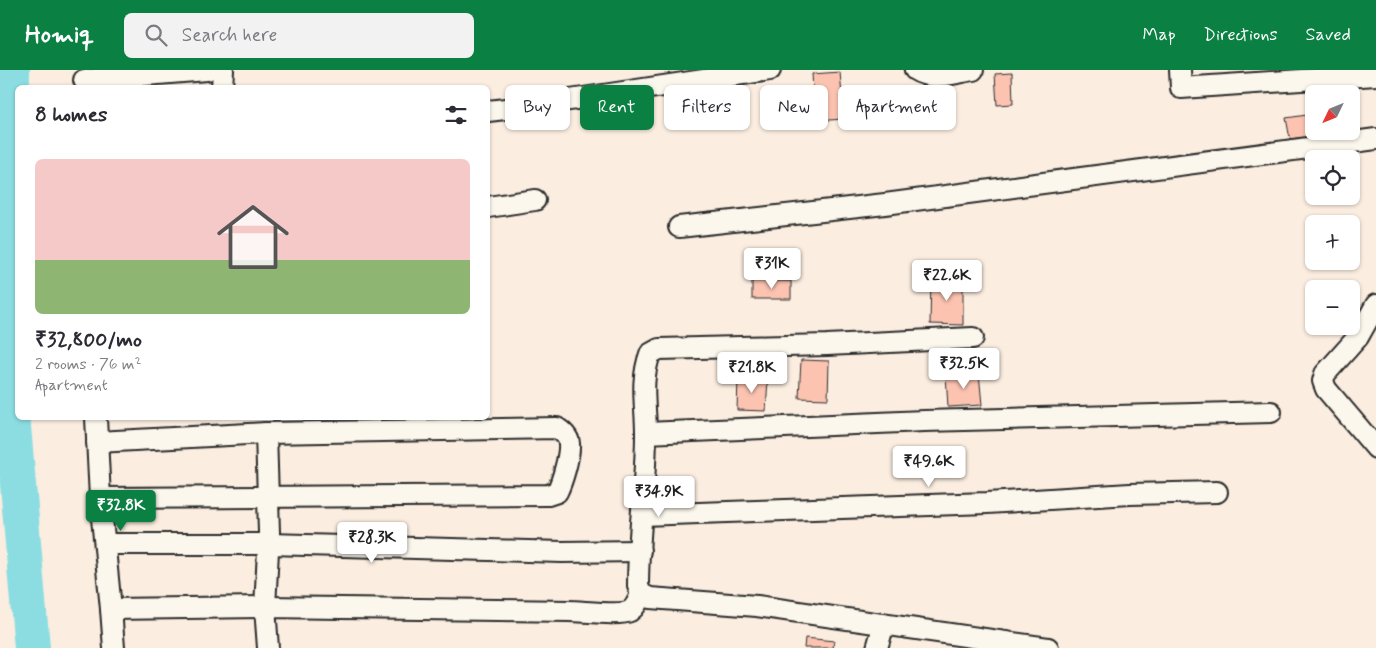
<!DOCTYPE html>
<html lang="en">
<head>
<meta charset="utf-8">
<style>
	body { margin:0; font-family:Mynerve,sans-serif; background:#f2f2f3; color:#2b2b33; height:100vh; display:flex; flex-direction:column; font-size:19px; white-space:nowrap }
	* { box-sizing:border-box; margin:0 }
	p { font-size:16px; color:#7c7c81 }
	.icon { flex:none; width:28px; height:28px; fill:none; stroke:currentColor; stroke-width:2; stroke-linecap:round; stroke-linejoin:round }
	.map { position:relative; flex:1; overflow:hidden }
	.side { position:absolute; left:15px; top:15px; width:475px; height:335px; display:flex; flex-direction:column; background:#fff; border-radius:8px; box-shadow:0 1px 4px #0004 }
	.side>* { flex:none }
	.banner { position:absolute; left:505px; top:15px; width:475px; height:45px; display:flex; gap:10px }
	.needle { width:32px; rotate:227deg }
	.controls { position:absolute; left:1305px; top:15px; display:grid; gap:10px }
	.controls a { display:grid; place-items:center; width:55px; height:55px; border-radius:8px; background:#fff; box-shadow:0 1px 4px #0004; font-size:25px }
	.price { position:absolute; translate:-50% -42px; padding:0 11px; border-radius:5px; background:#fff; color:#222; font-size:16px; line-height:32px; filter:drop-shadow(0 1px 2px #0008) }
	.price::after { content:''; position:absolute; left:50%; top:30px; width:15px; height:11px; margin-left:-8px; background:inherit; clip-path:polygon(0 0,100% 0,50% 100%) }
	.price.selected { background:#0b8043; color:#fff }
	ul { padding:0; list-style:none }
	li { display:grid; align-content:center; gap:10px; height:265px; padding:0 20px }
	li span { display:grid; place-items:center; height:155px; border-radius:8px; color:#555 }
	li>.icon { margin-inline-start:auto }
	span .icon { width:90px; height:90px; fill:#fffc; stroke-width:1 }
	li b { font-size:21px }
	h2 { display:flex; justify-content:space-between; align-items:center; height:60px; padding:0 20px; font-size:21px }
	.tag { padding:0 18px; border-radius:8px; background:#fff; box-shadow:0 1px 4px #0004; font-size:18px; line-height:45px }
	.tag.selected { background:#0b8043; color:#fff }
	header { display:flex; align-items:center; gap:30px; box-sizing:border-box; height:70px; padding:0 25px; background:#0b8043; color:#fff }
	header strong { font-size:24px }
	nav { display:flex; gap:28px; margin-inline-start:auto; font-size:18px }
	.search { width:350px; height:45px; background:#f2f2f3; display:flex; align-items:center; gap:12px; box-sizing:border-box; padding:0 18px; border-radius:8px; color:#7c7c81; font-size:19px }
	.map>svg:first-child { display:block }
</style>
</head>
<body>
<header>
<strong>Homiq</strong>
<div class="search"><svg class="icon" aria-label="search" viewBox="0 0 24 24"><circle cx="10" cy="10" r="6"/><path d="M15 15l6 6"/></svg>Search here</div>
<nav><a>Map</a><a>Directions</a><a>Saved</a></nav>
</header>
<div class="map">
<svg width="1376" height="578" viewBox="0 0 1376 578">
	<rect width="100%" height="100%" fill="#fbede0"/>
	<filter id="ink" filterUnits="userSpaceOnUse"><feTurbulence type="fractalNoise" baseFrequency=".02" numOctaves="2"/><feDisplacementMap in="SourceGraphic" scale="10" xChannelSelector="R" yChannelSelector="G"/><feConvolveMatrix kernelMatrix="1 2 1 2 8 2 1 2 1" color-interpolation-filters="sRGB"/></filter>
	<g filter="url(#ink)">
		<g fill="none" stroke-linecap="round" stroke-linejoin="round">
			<polyline stroke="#8bdde2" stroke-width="36" points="12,0 8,298 32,578"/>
		</g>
		<g fill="#fcc3b1" stroke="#2b2b2b">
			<polygon points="840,2 844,49 815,51 812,4"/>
			<polygon points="1012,3 1013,34 997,35 995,4"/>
			<polygon points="1314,44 1314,61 1332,61 1332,63 1290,69 1286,48"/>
			<polygon points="931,208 963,209 963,255 930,254"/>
			<rect x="752" y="211" width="39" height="18"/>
			<polygon points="801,290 829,291 828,329 799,328"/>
			<polygon points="979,303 982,335 948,337 946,305"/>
			<polygon points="738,307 768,308 766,341 737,340"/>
			<polygon points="805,568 834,571 833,578 804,578"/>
		</g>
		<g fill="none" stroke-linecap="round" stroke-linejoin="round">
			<g stroke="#2b2b2b" stroke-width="24">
				<g id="minor">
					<path d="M915,0C932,11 954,3 973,0"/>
					<polyline points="1180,0 1181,18 1376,5"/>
					<polyline points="84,10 207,0"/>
					<polyline points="222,18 223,0"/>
					<polyline points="488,41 523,37 770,0"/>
					<polyline points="488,137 535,130"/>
					<polyline points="679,157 885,134 1376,69"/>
					<polyline points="1376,235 1358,267 1325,304 1323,311 1326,319 1376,378"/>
					<path d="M973,268L827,275L659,279L650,284C640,312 646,335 646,363C646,414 638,465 638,516L641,524L650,528L757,536L1048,578"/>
					<polyline points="96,348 100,428 111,539 114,578"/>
					<polyline points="266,363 269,462 265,537 268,578"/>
					<polyline points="646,363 924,351 1271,342"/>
					<path d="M97,372L266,363L557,358C563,362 569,367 569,374C570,386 562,412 557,422L548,425L100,428"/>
					<polyline points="642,445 987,433 1130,424 1217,422"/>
					<polyline points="105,474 269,474 562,482 640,481"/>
					<path d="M111,539L265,537L569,541C582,541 620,546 630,541C636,537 638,531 641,524"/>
					<polyline points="877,578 884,554"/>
				</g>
			</g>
			<use href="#minor" stroke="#fbf7ec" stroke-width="20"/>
		</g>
	</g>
</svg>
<div class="controls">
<a><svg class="needle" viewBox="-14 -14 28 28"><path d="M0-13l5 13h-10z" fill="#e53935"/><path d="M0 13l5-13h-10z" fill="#7c7c81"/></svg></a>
<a><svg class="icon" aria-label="locate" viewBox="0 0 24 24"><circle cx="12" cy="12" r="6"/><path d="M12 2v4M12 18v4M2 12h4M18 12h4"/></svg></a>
<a>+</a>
<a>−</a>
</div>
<b class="price" style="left:772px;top:220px">₹31K</b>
<b class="price" style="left:947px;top:232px">₹22.6K</b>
<b class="price" style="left:964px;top:320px">₹32.5K</b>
<b class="price" style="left:752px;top:324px">₹21.8K</b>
<b class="price" style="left:929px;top:418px">₹49.6K</b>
<b class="price" style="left:659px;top:448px">₹34.9K</b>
<b class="price selected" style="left:121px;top:462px">₹32.8K</b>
<b class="price" style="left:372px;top:494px">₹28.3K</b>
<div class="banner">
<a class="tag">Buy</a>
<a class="tag selected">Rent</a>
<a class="tag">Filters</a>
<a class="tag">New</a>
<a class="tag">Apartment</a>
</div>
<section class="side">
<h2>8 homes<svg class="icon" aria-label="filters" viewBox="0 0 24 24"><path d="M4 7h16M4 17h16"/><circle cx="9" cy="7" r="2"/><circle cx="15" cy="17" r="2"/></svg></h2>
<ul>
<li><span style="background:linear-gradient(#f6c9c9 65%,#8fb573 0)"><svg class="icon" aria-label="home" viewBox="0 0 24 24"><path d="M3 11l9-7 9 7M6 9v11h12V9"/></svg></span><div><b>₹32,800/mo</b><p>2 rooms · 76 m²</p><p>Apartment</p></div></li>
</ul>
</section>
</div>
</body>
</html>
